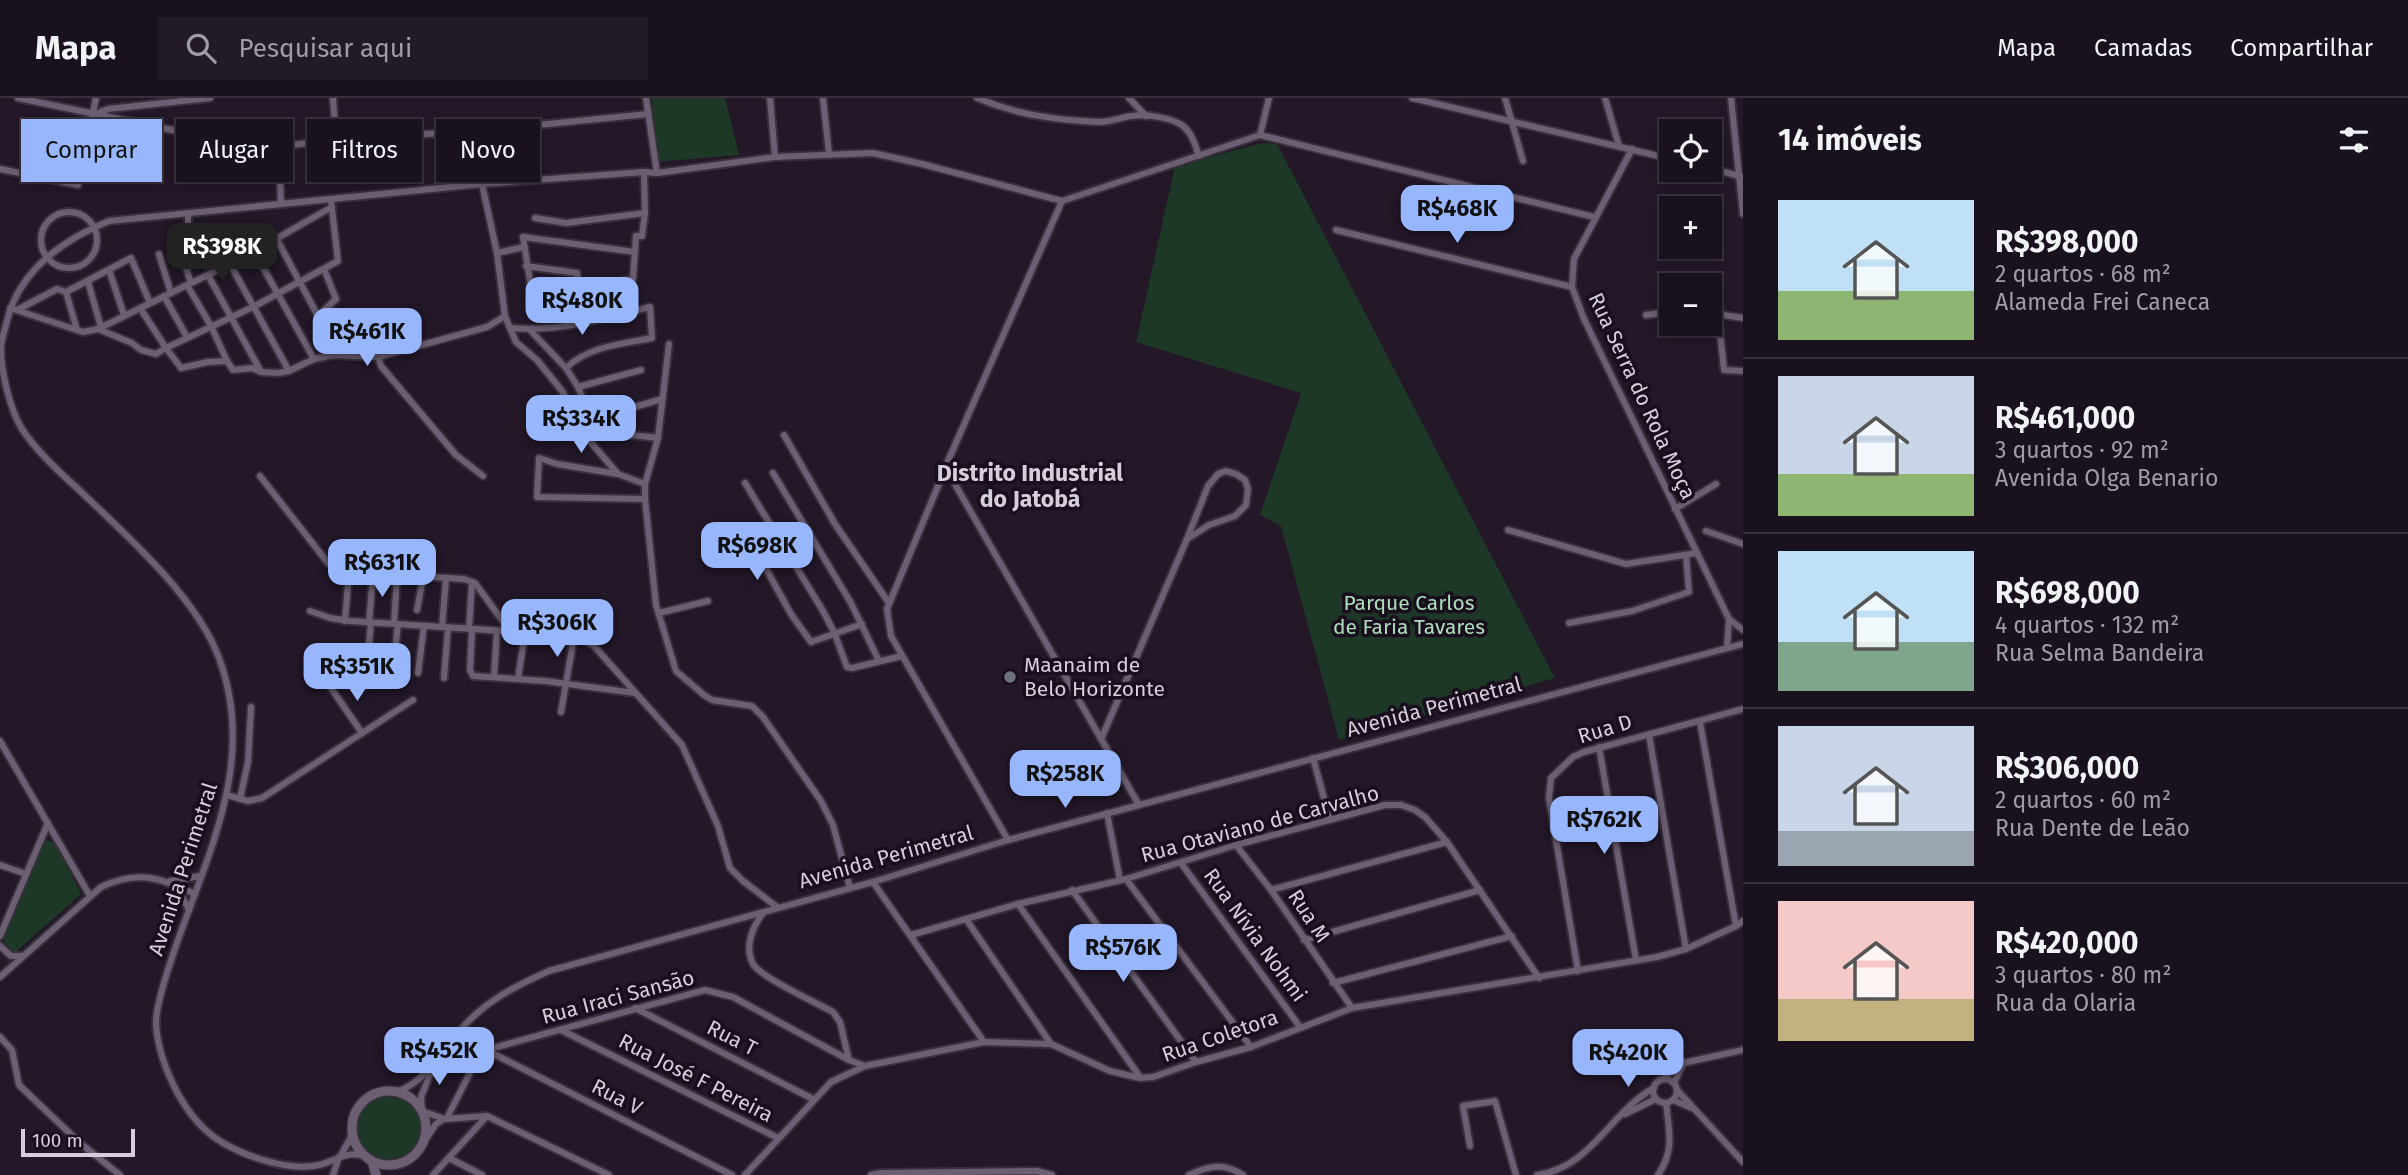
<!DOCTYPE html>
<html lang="pt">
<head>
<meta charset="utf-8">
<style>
	body { margin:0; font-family:"Fira Sans",sans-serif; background:#231a27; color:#f1f3f6; height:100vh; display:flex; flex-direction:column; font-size:26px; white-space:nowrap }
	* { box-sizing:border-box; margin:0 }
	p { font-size:23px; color:#9f9da4 }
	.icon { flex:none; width:38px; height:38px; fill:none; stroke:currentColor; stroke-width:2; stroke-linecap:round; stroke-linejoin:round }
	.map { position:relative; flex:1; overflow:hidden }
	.side { display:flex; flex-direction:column; background:#1a111e; width:665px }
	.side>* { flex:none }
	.banner { position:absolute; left:21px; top:21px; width:665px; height:63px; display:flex; gap:14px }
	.tools { position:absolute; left:1659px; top:21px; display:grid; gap:14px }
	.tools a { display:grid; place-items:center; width:63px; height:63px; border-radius:0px; background:#1a111e; box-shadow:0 4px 10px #0003,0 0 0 2px #38313c; font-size:35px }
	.scale { position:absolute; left:21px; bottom:18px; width:114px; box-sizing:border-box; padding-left:7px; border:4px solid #d6ceda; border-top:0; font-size:19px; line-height:24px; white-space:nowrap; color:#d6ceda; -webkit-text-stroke:5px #1a0e1e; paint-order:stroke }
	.price { position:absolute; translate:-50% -60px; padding:0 16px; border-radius:14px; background:#98b6fd; color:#111; font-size:23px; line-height:46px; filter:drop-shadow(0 2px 4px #0008) }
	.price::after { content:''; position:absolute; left:50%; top:42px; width:21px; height:16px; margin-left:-10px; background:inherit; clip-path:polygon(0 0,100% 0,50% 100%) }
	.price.on { background:#222; color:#fff }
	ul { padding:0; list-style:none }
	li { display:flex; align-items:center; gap:21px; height:175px; padding:0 35px }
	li+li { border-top:2px solid #38313c }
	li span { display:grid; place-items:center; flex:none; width:196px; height:140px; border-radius:0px; color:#555 }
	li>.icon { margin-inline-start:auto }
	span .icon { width:84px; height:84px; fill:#fffc; stroke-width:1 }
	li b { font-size:30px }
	h2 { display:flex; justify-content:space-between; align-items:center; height:84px; padding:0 35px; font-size:30px }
	.pill { padding:0 24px; border-radius:0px; background:#1a111e; box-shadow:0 4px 10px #0003,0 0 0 2px #38313c; font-size:24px; line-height:63px }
	.pill.on { background:#98b6fd; color:#111 }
	header { display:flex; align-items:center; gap:42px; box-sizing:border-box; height:98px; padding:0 35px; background:#1a111e; border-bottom:2px solid #38313c }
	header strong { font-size:33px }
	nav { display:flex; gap:38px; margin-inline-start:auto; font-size:24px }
	.search { width:490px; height:63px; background:#231a27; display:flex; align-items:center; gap:18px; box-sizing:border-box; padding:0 24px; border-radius:0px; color:#9f9da4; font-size:26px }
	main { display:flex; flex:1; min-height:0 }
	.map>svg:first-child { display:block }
</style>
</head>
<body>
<header>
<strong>Mapa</strong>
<div class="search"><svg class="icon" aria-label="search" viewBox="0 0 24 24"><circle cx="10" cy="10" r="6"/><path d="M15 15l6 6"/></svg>Pesquisar aqui</div>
<nav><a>Mapa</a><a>Camadas</a><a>Compartilhar</a></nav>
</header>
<main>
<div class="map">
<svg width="1743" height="1077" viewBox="0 0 1743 1077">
	<rect width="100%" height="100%" fill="#231728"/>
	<g fill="#1e3827">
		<polygon points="652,0 725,0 739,57 656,64"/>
		<polygon points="1263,45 1277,46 1555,580 1339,642 1281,428 1260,417 1301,295 1136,244 1175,68"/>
		<polygon points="46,742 55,745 81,796 17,853 11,853 5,848 4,840 42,745"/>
		<circle cx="389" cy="1030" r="34"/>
	</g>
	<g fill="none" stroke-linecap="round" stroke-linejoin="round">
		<g stroke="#38303c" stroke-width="10">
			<g id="street">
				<polyline points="18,0 264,51 336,41 479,33 648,16"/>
				<polyline points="333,0 336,41"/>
				<polyline points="646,0 657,75"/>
				<polyline points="770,0 775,59"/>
				<polyline points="823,0 829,56"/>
				<path d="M977,0C1018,17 1055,22 1100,24C1111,24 1121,19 1132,18C1145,16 1168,19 1180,26C1191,32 1195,46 1199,58"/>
				<polyline points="1129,0 1146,18"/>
				<polyline points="1412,0 1671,61"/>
				<polyline points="1505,0 1523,63"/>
				<polyline points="1605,0 1619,48"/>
				<polyline points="1731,0 1743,116"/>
				<polyline points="98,15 108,11 210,0"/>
				<polyline points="1260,37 1269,0"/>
				<polyline points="279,48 281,106"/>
				<polyline points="1632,51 1574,161 1572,189 1584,221 1729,521 1743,532"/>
				<polyline points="1710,70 1743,79"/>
				<polyline points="0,71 78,87 96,0"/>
				<polyline points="482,86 497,155 505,218 510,230 516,244 537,262 562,293 579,322 597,320 662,301"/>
				<polyline points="1062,103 948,363 956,388 1139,707"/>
				<polyline points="1062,103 1260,37 1594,119"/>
				<circle cx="69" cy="142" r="28"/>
				<polyline points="188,116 188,149"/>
				<polyline points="535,120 566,125 645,115 644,74"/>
				<polyline points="1336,132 1572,189"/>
				<polyline points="209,146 219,171"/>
				<polyline points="254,153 314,261"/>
				<polyline points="635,154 523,139 533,202 633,181 636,138 642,138 645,115"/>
				<polyline points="497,155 524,149"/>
				<polyline points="159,156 171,195"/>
				<polyline points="230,166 289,273"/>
				<polyline points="526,168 577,175 579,193"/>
				<polyline points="109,172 124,217"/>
				<polyline points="208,177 260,272"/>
				<polyline points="88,184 101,229"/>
				<polyline points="191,185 182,157 185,149 276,140 318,218 333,257"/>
				<polyline points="187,187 211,228 227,263"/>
				<polyline points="66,194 77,232"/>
				<polyline points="164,198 187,239"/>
				<polyline points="10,210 83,234 98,231 132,245 141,252 156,256 166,250 181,270 208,264 227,263 233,272 252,270 261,274 278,275 289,273 314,261 333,257 378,259"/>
				<polyline points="140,210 166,250 253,209 338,163 331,102"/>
				<polyline points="17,212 57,191 66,194 131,160 150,205"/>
				<polyline points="1710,215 1743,220"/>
				<polyline points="1718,215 1724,272 1743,273"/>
				<polyline points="1646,217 1671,214"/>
				<polyline points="318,218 336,201 324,171"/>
				<path d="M510,230C558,234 604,221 650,209L652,240C622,246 589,248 566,270"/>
				<polyline points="98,231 244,159 332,109"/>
				<polyline points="530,232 566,270 578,289 582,299 579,322 582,334 618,376 645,386"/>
				<polyline points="669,246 658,340 645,386 645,401 656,507 676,573 704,597 712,602 752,608 763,619 821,703 833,727 850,790"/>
				<polyline points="578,289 641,272"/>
				<polyline points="614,335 658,340"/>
				<polyline points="784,337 835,426 889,505"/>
				<polyline points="948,364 887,511 891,538 1008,742"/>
				<polyline points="773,375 851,505 879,563"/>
				<polyline points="618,376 557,366 539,360 537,399 645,401"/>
				<polyline points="260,378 328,465 336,471 349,474 464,481 475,485 510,533"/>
				<polyline points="483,378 456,357 381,268 378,259 487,229 505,218"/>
				<polyline points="745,385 823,513 834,534 847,569 852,570 902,558"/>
				<polyline points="1675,411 1716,386"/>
				<polyline points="1508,432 1626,466 1697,455"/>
				<polyline points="1706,433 1743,446"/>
				<polyline points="810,438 765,469 791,516 811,544 862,526"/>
				<polyline points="417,512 423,480"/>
				<polyline points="310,513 330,520 350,523 566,537 582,540 594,548 682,647 718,728 730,770 743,783 777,809"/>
				<polyline points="659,515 708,503"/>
				<polyline points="345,523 349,474"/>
				<polyline points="369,525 373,476"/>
				<polyline points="1569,525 1632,513 1689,494 1686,457"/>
				<polyline points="394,526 397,478"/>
				<polyline points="442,529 446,481"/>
				<polyline points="469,531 472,484"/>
				<polyline points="472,531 470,572 473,578 545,583 635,595"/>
				<polyline points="1727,550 1729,521"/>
				<polyline points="368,557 371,525"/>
				<polyline points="393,571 398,526"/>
				<polyline points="418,575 424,528"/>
				<polyline points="494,579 497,533"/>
				<polyline points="444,580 448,530"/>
				<polyline points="518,581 525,535"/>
				<polyline points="331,590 362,635"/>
				<polyline points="561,614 574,539"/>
				<polyline points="1700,624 1736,828"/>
				<polyline points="1649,637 1686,851"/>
				<polyline points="1102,639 1187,441 1208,388 1218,376 1226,373 1236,376 1245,382 1248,391 1246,407 1235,418 1209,427 1187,441"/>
				<polyline points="0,643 90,798"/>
				<polyline points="1599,649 1636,862"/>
				<polyline points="1313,660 1330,722"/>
				<polyline points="227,697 248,703 262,700 413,602"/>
				<polyline points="240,701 248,664 251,609"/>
				<polyline points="1107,715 1120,782"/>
				<polyline points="1236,747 1271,792 1352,910"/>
				<polyline points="1181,765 1300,929"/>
				<polyline points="0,767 26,776"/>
				<polyline points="1126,781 1251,949"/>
				<polyline points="170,783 201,778"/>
				<polyline points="873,784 984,944"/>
				<polyline points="177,788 189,812"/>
				<polyline points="1072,792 1196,964"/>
				<polyline points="1271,792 1447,744"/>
				<polyline points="1018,806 1140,979"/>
				<path d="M763,815C753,828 744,848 753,866C760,879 817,905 833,914L840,924L849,962"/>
				<polyline points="966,821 1051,946"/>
				<polyline points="911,837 1018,806 1126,781 1236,747 1385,707 1401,707 1415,712 1425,719 1447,744 1539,880"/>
				<polyline points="0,838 48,725"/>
				<polyline points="1304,842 1480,792"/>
				<polyline points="0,848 11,858 23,858"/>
				<polyline points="1578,873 1549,700 1551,680 1573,659 1584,654 1743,611"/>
				<path d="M0,879L101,789C138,772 159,779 195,796"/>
				<polyline points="1333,885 1512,838"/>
				<polyline points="635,910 813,1001"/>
				<polyline points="561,932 778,1040"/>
				<polyline points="0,939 12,952 19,987 80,1045 120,1077"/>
				<polyline points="486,952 732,1077"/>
				<polyline points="1664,981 1674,967 1743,952"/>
				<circle cx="1665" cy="993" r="12"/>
				<polyline points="1674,985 1684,964"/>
				<polyline points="1677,992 1743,1064"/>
				<path d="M399,993C428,982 443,951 463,929C486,903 517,887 549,873L873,784L1008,742L1743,546"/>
				<polyline points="1673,1002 1694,1011"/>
				<polyline points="422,1012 421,999 433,969"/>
				<polyline points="424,1014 445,1021 487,1018 609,1077"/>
				<polyline points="1625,1016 1656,1001"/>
				<polyline points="447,1020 476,963 486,952 705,892 733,899 849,962 865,968"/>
				<polyline points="423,1045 436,1026 444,1021"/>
				<polyline points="1470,1048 1463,1008 1495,1003 1516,1077"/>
				<polyline points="341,1057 351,1039 352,1029"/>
				<path d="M366,1059C347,1051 337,1063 319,1067C288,1074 239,1057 214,1039C199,1028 187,1012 178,996C167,975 157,949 156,925C156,904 171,862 178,842C211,749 256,659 219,560C196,498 125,436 77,390C59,374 35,351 22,331C10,312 0,270 1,248C2,240 5,231 7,223C19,173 63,142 109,123L482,86L644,74L657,75L775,59L873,55L922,66L1062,103"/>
				<polyline points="449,1060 482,1077"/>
				<polyline points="333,1077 339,1059"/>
				<polyline points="433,1077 487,1018"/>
				<polyline points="745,1077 831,984 865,968 984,944 1051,946 1110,973 1140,980 1153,979 1196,964 1251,949 1352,910 1657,859 1686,851 1736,828 1743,823"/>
				<polyline points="871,1077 881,1075 1037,1073 1052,1077"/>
				<path d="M1189,1077C1209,1068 1223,1064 1243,1077"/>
				<path d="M1537,1077C1591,1070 1611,1013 1654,990"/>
				<path d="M1658,1077C1675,1052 1669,1033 1666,1005"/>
			</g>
		</g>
		<g stroke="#38303c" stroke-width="12">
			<g id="secondary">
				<circle cx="389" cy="1030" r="37"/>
				<polyline points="372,1063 376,1077"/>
			</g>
		</g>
		<use href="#street" stroke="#6d5f73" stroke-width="6"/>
		<use href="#secondary" stroke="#6d5f73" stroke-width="9"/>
	</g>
	<circle fill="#6b7280" stroke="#1a0e1e" stroke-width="2.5" cx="1010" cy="579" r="7"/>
	<g text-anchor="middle" stroke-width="7" stroke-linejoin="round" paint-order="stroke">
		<g font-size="21" fill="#d6ceda" stroke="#1a0e1e">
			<text transform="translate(1642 298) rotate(65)" y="7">Rua Serra do Rola Moça</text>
			<text transform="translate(1434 609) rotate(-15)" y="7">Avenida Perimetral</text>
			<text transform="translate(1605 631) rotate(-17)" y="7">Rua D</text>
			<text transform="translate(1260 726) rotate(-15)" y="7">Rua Otaviano de Carvalho</text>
			<text transform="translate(886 759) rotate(-16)" y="7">Avenida Perimetral</text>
			<text transform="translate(183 771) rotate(-72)" y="7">Avenida Perimetral</text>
			<text transform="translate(1309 818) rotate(57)" y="7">Rua M</text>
			<text transform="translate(1255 837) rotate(54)" y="7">Rua Nívia Nohmi</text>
			<text transform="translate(618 899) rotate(-15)" y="7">Rua Iraci Sansão</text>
			<text transform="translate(1220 938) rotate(-19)" y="7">Rua Coletora</text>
			<text transform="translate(732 940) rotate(27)" y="7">Rua T</text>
			<text transform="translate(696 980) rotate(27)" y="7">Rua José F Pereira</text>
			<text transform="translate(617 999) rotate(27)" y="7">Rua V</text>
		</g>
		<g font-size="21" fill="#abdfbb" stroke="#1a0e1e">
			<text x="1409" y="512">Parque Carlos<tspan x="1409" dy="24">de Faria Tavares</tspan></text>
		</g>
		<g font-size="21" fill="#d6ceda" stroke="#1a0e1e" text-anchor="start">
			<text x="1024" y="574">Maanaim de<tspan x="1024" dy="24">Belo Horizonte</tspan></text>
		</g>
		<g font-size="23" font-weight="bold" fill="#d6ceda" stroke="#1a0e1e">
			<text x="1030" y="383">Distrito Industrial<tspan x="1030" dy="26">do Jatobá</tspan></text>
		</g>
	</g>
</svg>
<div class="tools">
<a><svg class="icon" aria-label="locate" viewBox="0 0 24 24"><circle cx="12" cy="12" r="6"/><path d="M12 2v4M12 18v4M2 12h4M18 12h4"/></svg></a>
<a>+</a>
<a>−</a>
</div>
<div class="scale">100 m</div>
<b class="price" style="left:1457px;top:147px">R$468K</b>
<b class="price on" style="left:222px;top:185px">R$398K</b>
<b class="price" style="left:582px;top:239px">R$480K</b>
<b class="price" style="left:367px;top:270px">R$461K</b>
<b class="price" style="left:581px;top:357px">R$334K</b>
<b class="price" style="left:757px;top:484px">R$698K</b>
<b class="price" style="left:382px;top:501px">R$631K</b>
<b class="price" style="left:557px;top:561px">R$306K</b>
<b class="price" style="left:357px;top:605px">R$351K</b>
<b class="price" style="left:1065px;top:712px">R$258K</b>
<b class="price" style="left:1604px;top:758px">R$762K</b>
<b class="price" style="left:1123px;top:886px">R$576K</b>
<b class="price" style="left:439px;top:989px">R$452K</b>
<b class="price" style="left:1628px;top:991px">R$420K</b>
<div class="banner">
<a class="pill on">Comprar</a>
<a class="pill">Alugar</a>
<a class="pill">Filtros</a>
<a class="pill">Novo</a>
</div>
</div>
<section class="side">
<h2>14 imóveis<svg class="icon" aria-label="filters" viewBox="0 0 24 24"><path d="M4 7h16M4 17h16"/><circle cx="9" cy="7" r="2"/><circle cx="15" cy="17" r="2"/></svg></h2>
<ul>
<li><span style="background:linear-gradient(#bfe0f5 65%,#8fb573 0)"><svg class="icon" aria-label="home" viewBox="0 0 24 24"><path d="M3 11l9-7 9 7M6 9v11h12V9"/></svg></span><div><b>R$398,000</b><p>2 quartos · 68 m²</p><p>Alameda Frei Caneca</p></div></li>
<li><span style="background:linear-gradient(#c9d6e8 70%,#8fb573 0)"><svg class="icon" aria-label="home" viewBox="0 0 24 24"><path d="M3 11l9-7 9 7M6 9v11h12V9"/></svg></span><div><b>R$461,000</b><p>3 quartos · 92 m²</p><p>Avenida Olga Benario</p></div></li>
<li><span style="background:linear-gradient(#bfe0f5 65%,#7fa58c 0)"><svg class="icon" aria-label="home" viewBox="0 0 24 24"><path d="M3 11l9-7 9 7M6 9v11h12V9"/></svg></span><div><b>R$698,000</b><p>4 quartos · 132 m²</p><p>Rua Selma Bandeira</p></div></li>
<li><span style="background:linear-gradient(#c9d6e8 75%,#9aa5b1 0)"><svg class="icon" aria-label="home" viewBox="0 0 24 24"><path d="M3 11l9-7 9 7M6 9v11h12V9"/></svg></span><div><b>R$306,000</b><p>2 quartos · 60 m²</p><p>Rua Dente de Leão</p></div></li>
<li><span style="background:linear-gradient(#f6c9c9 70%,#c2b280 0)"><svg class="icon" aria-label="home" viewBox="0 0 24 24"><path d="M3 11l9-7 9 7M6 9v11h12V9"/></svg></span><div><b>R$420,000</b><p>3 quartos · 80 m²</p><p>Rua da Olaria</p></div></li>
</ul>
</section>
</main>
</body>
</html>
